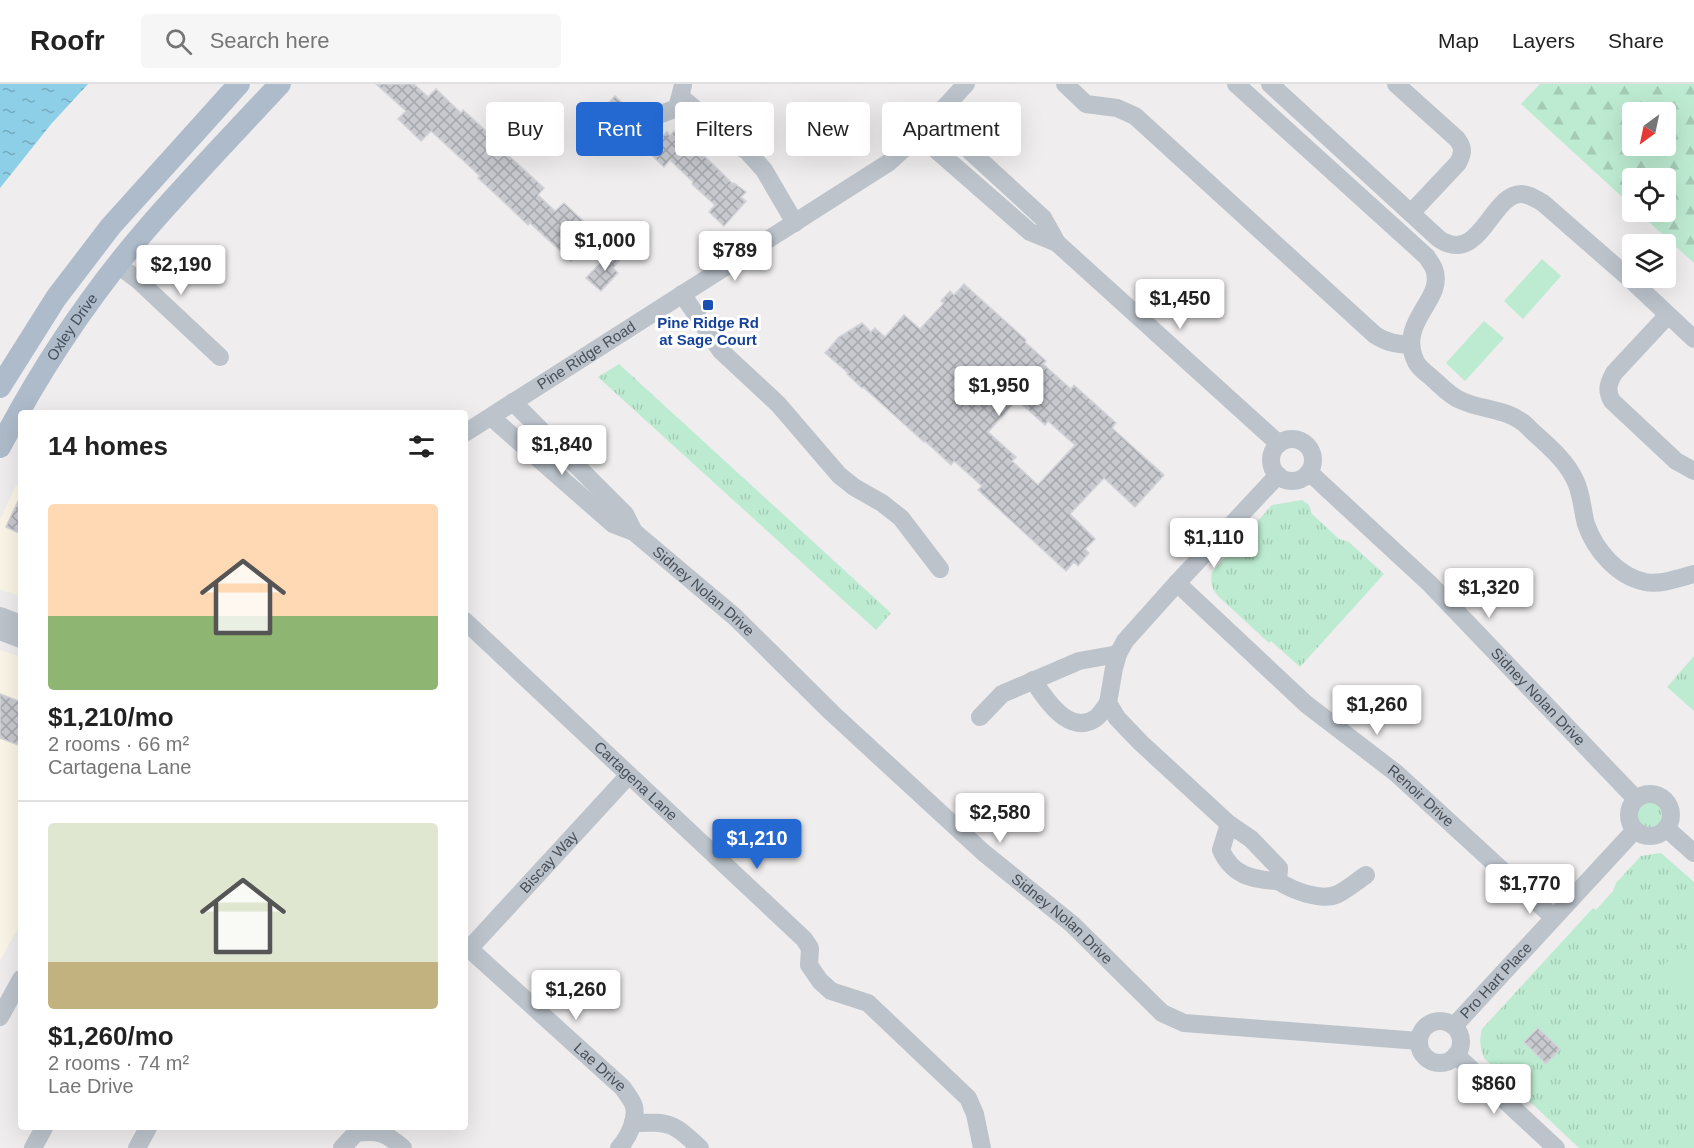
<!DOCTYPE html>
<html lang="en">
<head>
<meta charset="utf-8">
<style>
	body { margin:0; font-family:Helvetica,sans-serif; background:#f6f6f6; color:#222; height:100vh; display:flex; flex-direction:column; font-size:22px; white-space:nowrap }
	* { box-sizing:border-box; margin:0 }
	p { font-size:20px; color:#767676 }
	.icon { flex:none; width:33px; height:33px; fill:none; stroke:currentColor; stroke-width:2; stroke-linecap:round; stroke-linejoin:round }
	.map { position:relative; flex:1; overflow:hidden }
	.panel { position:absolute; left:18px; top:326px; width:450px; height:720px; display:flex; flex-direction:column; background:#fff; border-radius:6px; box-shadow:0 6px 24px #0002 }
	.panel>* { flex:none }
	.guide { position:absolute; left:486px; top:18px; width:570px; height:54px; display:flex; gap:12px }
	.needle { width:39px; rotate:213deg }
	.buttons { position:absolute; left:1622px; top:18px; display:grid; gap:12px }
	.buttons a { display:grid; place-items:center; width:54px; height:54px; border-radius:6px; background:#fff; box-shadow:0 6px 24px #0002; font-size:30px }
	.price { position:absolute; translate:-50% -51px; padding:0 14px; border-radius:6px; background:#fff; color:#222; font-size:20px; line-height:39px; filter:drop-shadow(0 2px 3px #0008) }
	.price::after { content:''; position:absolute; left:50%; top:36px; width:18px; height:14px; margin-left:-9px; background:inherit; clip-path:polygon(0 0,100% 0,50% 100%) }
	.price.selected { background:#2468d2; color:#fff }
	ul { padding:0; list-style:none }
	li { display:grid; align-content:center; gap:12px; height:318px; padding:0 30px }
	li+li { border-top:2px solid #e0e0e0 }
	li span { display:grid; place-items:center; height:186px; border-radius:6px; color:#555 }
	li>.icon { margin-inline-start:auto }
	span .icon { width:108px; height:108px; fill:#fffc; stroke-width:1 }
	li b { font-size:26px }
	h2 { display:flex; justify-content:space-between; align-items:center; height:72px; padding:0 30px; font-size:26px }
	.tag { padding:0 21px; border-radius:6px; background:#fff; box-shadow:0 6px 24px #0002; font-size:21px; line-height:54px }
	.tag.selected { background:#2468d2; color:#fff }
	header { display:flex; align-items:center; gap:36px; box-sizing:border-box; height:84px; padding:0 30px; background:#fff; border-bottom:2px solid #e0e0e0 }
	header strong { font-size:28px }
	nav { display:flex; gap:33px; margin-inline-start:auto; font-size:21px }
	.search { width:420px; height:54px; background:#f6f6f6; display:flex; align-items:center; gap:15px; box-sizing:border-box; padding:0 21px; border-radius:6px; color:#767676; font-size:22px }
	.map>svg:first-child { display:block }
</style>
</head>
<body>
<header>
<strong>Roofr</strong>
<div class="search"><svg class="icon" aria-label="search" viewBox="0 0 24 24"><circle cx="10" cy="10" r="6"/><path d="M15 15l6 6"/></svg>Search here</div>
<nav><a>Map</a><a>Layers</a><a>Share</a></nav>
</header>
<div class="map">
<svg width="1694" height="1064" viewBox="0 0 1694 1064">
	<defs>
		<pattern id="grass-tufts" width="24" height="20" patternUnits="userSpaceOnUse" patternTransform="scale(1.5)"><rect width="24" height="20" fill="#bdebd1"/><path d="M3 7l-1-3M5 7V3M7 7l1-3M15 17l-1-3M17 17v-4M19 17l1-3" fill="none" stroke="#a4cbb6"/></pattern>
		<pattern id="forest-firs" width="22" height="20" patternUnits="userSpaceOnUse" patternTransform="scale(1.5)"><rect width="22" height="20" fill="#bdebd1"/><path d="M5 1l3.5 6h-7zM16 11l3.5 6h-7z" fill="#a4cbb6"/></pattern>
		<pattern id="water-ripples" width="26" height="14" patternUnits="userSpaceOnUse" patternTransform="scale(1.5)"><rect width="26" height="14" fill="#8ccfe6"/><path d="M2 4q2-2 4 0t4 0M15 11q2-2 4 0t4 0" fill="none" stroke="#74aabd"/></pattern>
		<pattern id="building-cross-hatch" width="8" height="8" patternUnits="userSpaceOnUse" patternTransform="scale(1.5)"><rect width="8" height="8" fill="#c7c9cf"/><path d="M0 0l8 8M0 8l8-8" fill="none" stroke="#a3a6ab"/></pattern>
	</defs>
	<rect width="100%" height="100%" fill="#efeded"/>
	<g fill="#faf5e6">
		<polygon points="16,401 21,404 21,513 0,505 0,436"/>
		<polygon points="0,566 21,573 21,839 0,877"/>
	</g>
	<g fill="url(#grass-tufts)">
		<polygon points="619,280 891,529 876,546 598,293"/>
		<path d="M1302,416L1309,421L1312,430L1339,455L1349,458L1384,490L1300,583L1271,557L1269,559L1219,513C1212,505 1210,499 1212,488L1272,421Z"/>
		<polygon points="1694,572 1694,627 1667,603"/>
		<circle cx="1650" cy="731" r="15"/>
		<path d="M1661,769L1694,798V1064H1579L1484,974C1480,963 1479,956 1482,945L1593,824L1596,826L1613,807L1616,799L1641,772Z"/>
	</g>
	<path fill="url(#forest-firs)" fill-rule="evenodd" d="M1540,0H1694V179L1638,128H1665V94H1632V122L1521,20ZM1632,28H1665V62H1632Z"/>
	<g fill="#bdebd1">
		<polygon points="1542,175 1561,192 1523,235 1504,217"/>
		<polygon points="1484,237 1504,254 1465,297 1446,279"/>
		<polygon points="1680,863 1694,875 1694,900 1684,912 1658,889"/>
	</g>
	<polygon fill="url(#water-ripples)" points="0,0 88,0 52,39 0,104"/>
	<g fill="url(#building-cross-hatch)" stroke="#d1d3d8" stroke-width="1.5" fill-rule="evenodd">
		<polygon points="376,0 414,0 428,13 436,5 461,29 463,26 497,57 495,59 544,104 538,111 555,127 564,119 596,149 571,177 530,139 528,141 505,119 478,94 480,92 431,47 421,57 398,35 406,27"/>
		<polygon points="615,12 634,30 631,32 658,57 667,48 670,52 674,47 688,60 690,58 733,100 734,99 746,108 741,113 746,117 724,142 709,128 715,121 692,100 693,98 670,76 664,83 648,68 646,71 600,28"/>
		<polygon points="612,167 621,175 613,184 618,189 601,207 586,194"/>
		<path d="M964,200L1026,256L1025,258L1046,277L1043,280L1071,305L1074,301L1116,339L1112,344L1164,391L1135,423L1104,394L1070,430L1095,455L1085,465L1089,469L1078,482L1074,478L1066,487L978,406L982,402L954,377L951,381L925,357L924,358L863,303L862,304L847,290L848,289L825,269L839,253L862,239L871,248L875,244L885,253L904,231L920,245L944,219L941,217L950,207L954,211ZM1017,316L1045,341L1048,337L1075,361L1038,401L1012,377L1016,373L988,348Z"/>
		<polygon points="21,411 21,450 6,443"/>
		<polygon points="0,610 21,618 21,662 0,654"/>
		<polygon points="1538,944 1560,965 1546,980 1524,958"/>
	</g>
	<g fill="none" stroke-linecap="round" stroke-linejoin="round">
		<g stroke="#bcc3cb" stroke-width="18">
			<path d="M1065,0L1086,20L1117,24L1135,32L1375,251C1387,259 1397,260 1411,261"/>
			<path d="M1236,0L1427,173C1429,177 1433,181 1434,185C1446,216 1396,237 1416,278C1419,284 1426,289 1432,294C1440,301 1450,312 1460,316C1483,327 1508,324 1527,342C1544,359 1565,374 1575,396C1582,410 1582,425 1586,440C1595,466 1617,492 1645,498C1661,501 1679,494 1694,490"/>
			<path d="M1270,0L1439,155C1480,182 1491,110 1521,110C1529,110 1536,115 1543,119L1630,195L1694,255"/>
			<path d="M1396,0L1457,55C1464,64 1463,69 1458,79L1411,129"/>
			<polyline points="681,13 707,35 724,53 747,67 764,86 795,139"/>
			<polyline points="653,33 677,24 683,1"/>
			<polyline points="934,34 1043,134 1057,159 1279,360"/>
			<polyline points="919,51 1030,148 1057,159"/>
			<polyline points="118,181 138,196 220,273"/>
			<polyline points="682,210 721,267 778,320 839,391 854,403 882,419 901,434 940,485"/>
			<path d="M1668,231L1614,289C1608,300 1606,306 1612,317L1676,377L1694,387"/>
			<polyline points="513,318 625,430 634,448"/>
			<path id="s1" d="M491,333L613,440L634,448L735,533L832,629L984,769L1072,840L1162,929L1184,939L1419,957"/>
			<path id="s2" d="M465,349L888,79L919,51L966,0"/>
			<circle cx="1292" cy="376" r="21"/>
			<path id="s3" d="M1309,388L1430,500L1636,715"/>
			<path d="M1278,391L1177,499L1125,557L1118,570L1114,584L1108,619L1117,634L1141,659L1229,740L1251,755L1279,784L1278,797C1292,806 1321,818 1338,810C1348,805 1357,797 1366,791"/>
			<path id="s4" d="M1177,499L1306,620L1396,689L1553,833"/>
			<polyline points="0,532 21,540"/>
			<path id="s5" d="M465,537L804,855L810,864L809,881L820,897L831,907L868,919L968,1014L975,1030L982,1064"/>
			<polyline points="0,547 21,555"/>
			<path d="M1033,596C1045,615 1070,653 1096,634C1101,630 1105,623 1108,619"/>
			<polyline points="980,633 1002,610 1079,577 1118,570"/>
			<circle cx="1650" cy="731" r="21"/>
			<path d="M1229,740L1221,766C1232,791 1252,796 1278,797"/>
			<polyline points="1666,744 1694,769"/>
			<path id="s6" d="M465,861L623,1004C626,1009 632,1016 634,1022C637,1036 628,1054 619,1064"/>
			<path id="s7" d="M469,865L629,691"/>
			<polyline points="0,933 21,895"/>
			<circle cx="1440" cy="958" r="21"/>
			<path id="s8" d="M1454,942L1635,746"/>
			<polyline points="1456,971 1556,1064"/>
			<path d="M633,1039C671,1038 672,1038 700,1064"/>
			<polyline points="33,1064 45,1042"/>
			<polyline points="137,1064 149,1042"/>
			<path d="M342,1064L356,1049C378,1046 386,1049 403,1064"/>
		</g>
		<g stroke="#aebbca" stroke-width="22">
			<polyline points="0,303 56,214 111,142 239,0"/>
			<path id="s9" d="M0,363C41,284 92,208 150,141C192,93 236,47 280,0"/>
		</g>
	</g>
	<rect fill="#1a4fb4" stroke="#fff" stroke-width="2" x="702" y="215" width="12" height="12" rx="3"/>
	<g text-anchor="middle" stroke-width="6" stroke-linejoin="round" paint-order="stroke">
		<g font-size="15" font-weight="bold" fill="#164399" stroke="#fff">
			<text x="708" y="244">Pine Ridge Rd<tspan x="708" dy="17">at Sage Court</tspan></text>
		</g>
		<g font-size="15" fill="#464f59" stroke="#fff">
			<text dy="5" stroke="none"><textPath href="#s9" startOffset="140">Oxley Drive</textPath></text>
			<text dy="5" stroke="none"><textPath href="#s2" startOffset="144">Pine Ridge Road</textPath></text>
			<text dy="5" stroke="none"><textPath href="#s1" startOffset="276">Sidney Nolan Drive</textPath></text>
			<text dy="5" stroke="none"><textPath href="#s3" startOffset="321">Sidney Nolan Drive</textPath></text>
			<text dy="5" stroke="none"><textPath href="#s5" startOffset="234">Cartagena Lane</textPath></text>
			<text dy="5" stroke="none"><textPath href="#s4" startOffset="324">Renoir Drive</textPath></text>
			<text dy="5" stroke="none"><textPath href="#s7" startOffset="118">Biscay Way</textPath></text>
			<text dy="5" stroke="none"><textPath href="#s1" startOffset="762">Sidney Nolan Drive</textPath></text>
			<text dy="5" stroke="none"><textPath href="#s8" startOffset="62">Pro Hart Place</textPath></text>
			<text dy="5" stroke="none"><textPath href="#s6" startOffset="182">Lae Drive</textPath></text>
		</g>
	</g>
</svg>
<div class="buttons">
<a><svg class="needle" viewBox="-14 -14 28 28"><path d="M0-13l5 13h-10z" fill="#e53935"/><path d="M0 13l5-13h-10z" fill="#767676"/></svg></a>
<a><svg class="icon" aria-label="locate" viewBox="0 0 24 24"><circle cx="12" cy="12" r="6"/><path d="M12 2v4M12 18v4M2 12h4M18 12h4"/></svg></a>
<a><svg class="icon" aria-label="layers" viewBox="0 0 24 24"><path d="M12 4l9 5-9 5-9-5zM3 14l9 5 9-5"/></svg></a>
</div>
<b class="price" style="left:605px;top:188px">$1,000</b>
<b class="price" style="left:735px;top:198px">$789</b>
<b class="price" style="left:181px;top:212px">$2,190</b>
<b class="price" style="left:1180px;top:246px">$1,450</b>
<b class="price" style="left:999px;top:333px">$1,950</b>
<b class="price" style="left:562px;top:392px">$1,840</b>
<b class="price" style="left:1214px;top:485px">$1,110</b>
<b class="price" style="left:1489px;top:535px">$1,320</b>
<b class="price" style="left:1377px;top:652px">$1,260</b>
<b class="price" style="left:1000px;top:760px">$2,580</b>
<b class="price selected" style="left:757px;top:786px">$1,210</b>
<b class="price" style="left:1530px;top:831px">$1,770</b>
<b class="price" style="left:576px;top:937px">$1,260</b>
<b class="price" style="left:1494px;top:1031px">$860</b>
<div class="guide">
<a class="tag">Buy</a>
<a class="tag selected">Rent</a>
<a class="tag">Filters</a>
<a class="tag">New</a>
<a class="tag">Apartment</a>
</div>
<section class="panel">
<h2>14 homes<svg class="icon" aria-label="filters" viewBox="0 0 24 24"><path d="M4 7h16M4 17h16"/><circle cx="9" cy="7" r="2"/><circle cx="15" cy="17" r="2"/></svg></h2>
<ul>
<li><span style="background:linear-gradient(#ffd9b3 60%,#8fb573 0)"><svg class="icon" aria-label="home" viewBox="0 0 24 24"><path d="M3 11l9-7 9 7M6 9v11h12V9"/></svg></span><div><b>$1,210/mo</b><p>2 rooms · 66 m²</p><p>Cartagena Lane</p></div></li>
<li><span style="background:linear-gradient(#dfe7d0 75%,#c2b280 0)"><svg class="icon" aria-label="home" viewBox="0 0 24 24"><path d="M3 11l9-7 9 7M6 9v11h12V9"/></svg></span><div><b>$1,260/mo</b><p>2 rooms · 74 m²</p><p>Lae Drive</p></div></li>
</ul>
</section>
</div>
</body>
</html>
